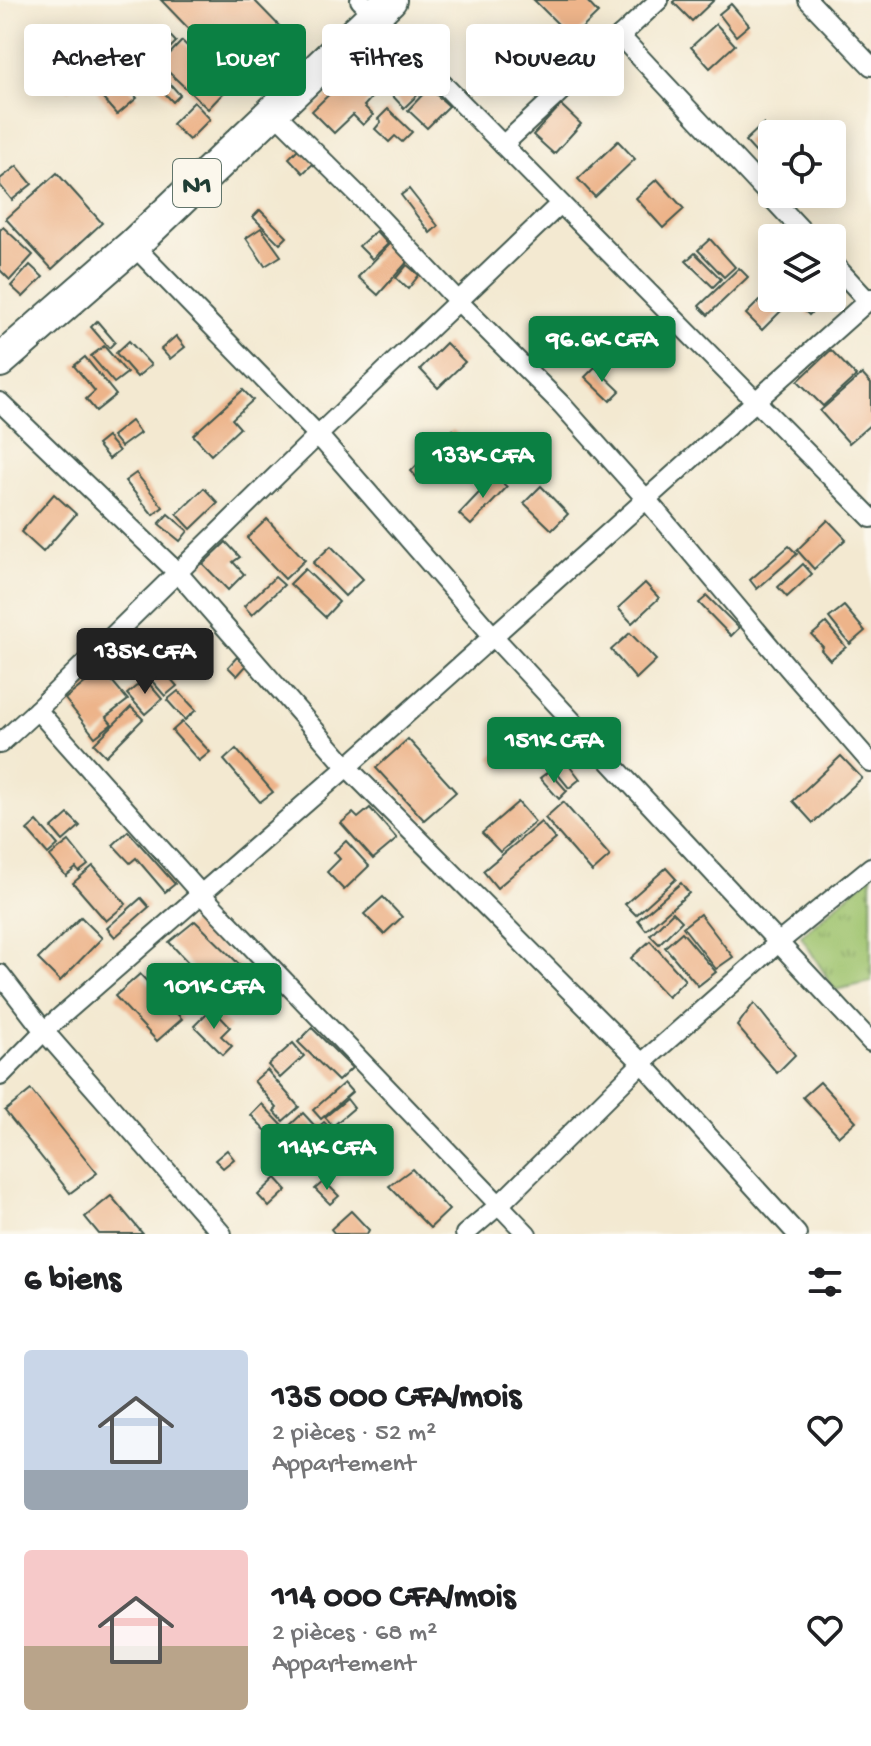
<!DOCTYPE html>
<html lang="fr">
<head>
<meta charset="utf-8">
<style>
	body { margin:0; font-family:"Gochi Hand",sans-serif; background:#f2f2f2; color:#202124; height:100vh; display:flex; flex-direction:column; font-size:30px; white-space:nowrap }
	* { box-sizing:border-box; margin:0 }
	p { font-size:26px; color:#757577 }
	.icon { flex:none; width:44px; height:44px; fill:none; stroke:currentColor; stroke-width:2; stroke-linecap:round; stroke-linejoin:round }
	.map { position:relative; height:1234px; overflow:hidden }
	.details { display:flex; flex-direction:column; background:#fff; flex:1 }
	.details>* { flex:none }
	.hud { position:absolute; left:24px; top:24px; width:824px; height:72px; display:flex; gap:16px }
	.fabs { position:absolute; left:758px; top:120px; display:grid; gap:16px }
	.fabs a { display:grid; place-items:center; width:88px; height:88px; border-radius:8px; background:#fff; box-shadow:0 4px 20px #0003; font-size:40px }
	.price { position:absolute; translate:-50% -68px; padding:0 18px; border-radius:8px; background:#0b8043; color:#fff; font-size:26px; line-height:52px; filter:drop-shadow(0 2px 4px #0008) }
	.price::after { content:''; position:absolute; left:50%; top:48px; width:24px; height:18px; margin-left:-12px; background:inherit; clip-path:polygon(0 0,100% 0,50% 100%) }
	.price.active { background:#222; color:#fff }
	ul { padding:0; list-style:none }
	li { display:flex; align-items:center; gap:24px; height:200px; padding:0 24px }
	li span { display:grid; place-items:center; flex:none; width:224px; height:160px; border-radius:8px; color:#555 }
	li>.icon { margin-inline-start:auto }
	span .icon { width:96px; height:96px; fill:#fffc; stroke-width:1 }
	li b { font-size:34px }
	h2 { display:flex; justify-content:space-between; align-items:center; height:96px; padding:0 24px; font-size:34px }
	.chip { padding:0 28px; border-radius:8px; background:#fff; box-shadow:0 4px 20px #0003; font-size:28px; line-height:72px }
	.chip.active { background:#0b8043; color:#fff }
	.map>svg:first-child { display:block }
</style>
</head>
<body>
<div class="map">
<svg width="871" height="1234" viewBox="0 0 871 1234">
	<defs>
		<pattern id="grass-tufts" width="24" height="20" patternUnits="userSpaceOnUse" patternTransform="scale(2)"><rect width="24" height="20" fill="#9ec36d"/><path d="M3 7l-1-3M5 7V3M7 7l1-3M15 17l-1-3M17 17v-4M19 17l1-3" fill="none" stroke="#80a05a"/></pattern>
	</defs>
	<rect width="100%" height="100%" fill="#fbf7ec"/>
	<filter id="ink" filterUnits="userSpaceOnUse"><feTurbulence type="fractalNoise" baseFrequency=".0125" numOctaves="2"/><feDisplacementMap in="SourceGraphic" scale="16" xChannelSelector="R" yChannelSelector="G"/><feConvolveMatrix kernelMatrix="1 2 1 2 8 2 1 2 1" color-interpolation-filters="sRGB"/></filter>
	<filter id="wash" filterUnits="userSpaceOnUse"><feTurbulence type="fractalNoise" baseFrequency=".006" numOctaves="4" result="noise"/><feDisplacementMap in="SourceGraphic" scale="32" xChannelSelector="R" yChannelSelector="G"/><feGaussianBlur stdDeviation="1.8" result="paint"/><feColorMatrix in="noise" values="0 0 0 0 0 0 0 0 0 0 0 0 0 0 0 0 0 1.4 0 .05"/><feComposite in="paint" operator="in"/></filter>
	<g filter="url(#wash)">
		<rect width="100%" height="100%" fill="#f3e9d1"/>
		<polygon fill="url(#grass-tufts)" stroke="#5e8050" stroke-width="2" points="871,875 871,982 835,990 801,936"/>
		<g id="blocks">
			<g fill="#edb48a">
				<polygon points="161,0 254,0 291,38 243,85"/>
				<polygon points="534,0 586,0 598,13 572,38"/>
				<polygon points="675,0 714,0 692,21 673,2"/>
				<polygon points="731,4 749,25 736,36 719,14"/>
				<polygon points="716,24 735,45 710,68 691,47"/>
				<polygon points="164,29 176,42 143,75 130,62"/>
				<polygon points="82,32 105,55 69,91 46,68"/>
				<polygon points="182,41 229,87 208,109 160,64"/>
				<polygon points="109,59 117,69 96,87 88,77"/>
				<polygon points="415,66 431,82 404,108 389,92"/>
				<polygon points="350,74 373,96 364,106 373,115 363,125 353,115 334,133 312,111"/>
				<polygon points="117,75 137,98 117,115 97,92"/>
				<polygon points="164,77 180,95 173,102 156,84"/>
				<polygon points="429,88 449,106 427,128 408,110"/>
				<polygon points="194,102 210,119 189,140 172,124"/>
				<polygon points="561,105 581,124 554,154 533,135"/>
				<polygon points="388,109 412,132 402,142 395,136 389,142 375,129 381,122 378,119"/>
				<polygon points="763,124 772,134 772,166 770,168 745,141"/>
				<polygon points="618,141 635,159 595,197 578,179"/>
				<polygon points="299,148 314,163 303,173 289,158"/>
				<polygon points="17,166 32,184 12,200 0,185 0,179"/>
				<polygon points="57,173 102,223 52,269 6,219"/>
				<polygon points="657,179 684,209 663,228 636,198"/>
				<polygon points="409,189 438,226 430,233 401,195"/>
				<polygon points="260,210 287,237 280,244 253,217"/>
				<polygon points="3,227 33,255 10,280 0,270 0,230"/>
				<polygon points="261,228 281,256 265,266 246,238"/>
				<polygon points="376,231 388,244 372,259 359,246"/>
				<polygon points="710,239 735,267 724,277 698,250"/>
				<polygon points="391,243 409,260 378,295 358,277"/>
				<polygon points="695,253 721,279 713,287 686,261"/>
				<polygon points="30,265 43,277 23,297 11,286"/>
				<polygon points="407,265 419,275 408,289 396,278"/>
				<polygon points="739,268 748,277 708,315 699,306"/>
				<polygon points="765,295 781,311 762,330 746,314"/>
				<polygon points="797,298 812,298 819,305 809,315 795,301"/>
				<polygon points="97,321 115,342 109,348 91,327"/>
				<polygon points="176,336 185,347 170,359 161,349"/>
				<polygon points="129,341 151,365 137,377 116,353"/>
				<polygon points="446,343 465,362 438,388 420,369"/>
				<polygon points="104,346 127,373 114,383 91,356"/>
				<polygon points="831,350 856,376 823,406 798,381"/>
				<polygon points="85,357 116,395 96,411 86,399 95,391 74,366"/>
				<polygon points="595,367 620,391 610,401 585,377"/>
				<polygon points="862,374 871,384 871,424 849,443 820,411"/>
				<polygon points="243,390 253,400 232,419 240,428 211,455 193,435"/>
				<polygon points="131,421 140,433 121,447 112,436"/>
				<polygon points="453,430 463,441 442,461 431,449"/>
				<polygon points="107,437 119,451 109,459 97,445"/>
				<polygon points="427,455 444,472 436,480 428,473 420,481 411,471"/>
				<polygon points="136,473 163,507 153,515 125,481"/>
				<polygon points="495,476 507,487 471,525 459,514"/>
				<polygon points="541,486 568,514 552,530 524,503"/>
				<polygon points="204,488 218,503 191,529 177,514"/>
				<polygon points="54,494 76,514 43,552 21,532"/>
				<polygon points="168,514 188,531 180,541 159,524"/>
				<polygon points="267,519 305,560 285,579 247,538"/>
				<polygon points="828,520 846,539 814,569 797,550"/>
				<polygon points="226,542 240,557 233,562 244,574 228,590 203,564"/>
				<polygon points="331,546 363,579 345,596 313,563"/>
				<polygon points="789,546 797,554 757,589 750,580"/>
				<polygon points="803,564 812,574 787,597 778,587"/>
				<polygon points="305,569 339,602 325,617 290,584"/>
				<polygon points="275,577 284,585 252,615 244,606"/>
				<polygon points="645,583 659,598 632,623 618,608"/>
				<polygon points="707,596 739,628 731,636 699,603"/>
				<polygon points="844,606 865,631 850,644 829,618"/>
				<polygon points="826,623 846,647 830,660 821,650 823,647 812,635"/>
				<polygon points="630,633 656,660 636,679 611,650"/>
				<polygon points="237,657 246,666 237,676 228,667"/>
				<polygon points="157,663 177,686 165,696 145,673"/>
				<polygon points="102,669 128,700 106,717 112,724 95,737 65,699"/>
				<polygon points="145,679 162,699 145,714 127,694"/>
				<polygon points="178,691 196,710 185,720 167,700"/>
				<polygon points="131,707 143,719 106,756 94,744"/>
				<polygon points="182,722 210,752 199,761 172,731"/>
				<polygon points="512,738 521,748 500,768 490,758"/>
				<polygon points="408,739 456,792 424,820 376,768"/>
				<polygon points="236,749 273,792 260,802 224,760"/>
				<polygon points="841,756 862,778 813,823 793,801"/>
				<polygon points="564,758 580,779 569,788 552,767"/>
				<polygon points="549,771 567,791 559,799 540,778"/>
				<polygon points="518,802 535,822 500,852 482,833"/>
				<polygon points="563,802 610,856 592,872 545,818"/>
				<polygon points="370,808 397,839 373,859 341,823 353,813 358,818"/>
				<polygon points="68,814 80,826 63,841 52,828"/>
				<polygon points="37,821 58,845 48,854 27,830"/>
				<polygon points="541,822 555,839 497,888 483,871"/>
				<polygon points="128,831 175,884 165,892 136,858 130,863 113,845"/>
				<polygon points="69,841 88,865 79,872 76,868 66,876 50,856"/>
				<polygon points="346,841 369,866 344,890 327,872 340,859 334,852"/>
				<polygon points="93,866 126,904 106,921 73,883"/>
				<polygon points="666,868 676,879 636,915 625,904"/>
				<polygon points="681,883 689,893 646,930 638,920"/>
				<polygon points="383,897 402,917 384,934 364,914"/>
				<polygon points="141,898 149,907 115,937 107,928"/>
				<polygon points="673,912 682,921 659,944 650,935"/>
				<polygon points="700,914 733,957 716,969 683,927"/>
				<polygon points="81,917 102,938 60,981 38,959"/>
				<polygon points="195,921 244,969 224,1001 169,942"/>
				<polygon points="682,932 716,972 698,986 665,947"/>
				<polygon points="650,941 685,980 668,997 631,958"/>
				<polygon points="140,974 182,1019 157,1041 115,996"/>
				<polygon points="754,1003 795,1055 777,1073 737,1026"/>
				<polygon points="212,1008 230,1027 221,1036 232,1046 223,1055 194,1026"/>
				<polygon points="312,1028 352,1068 338,1081 298,1042"/>
				<polygon points="293,1043 304,1056 280,1078 268,1065"/>
				<polygon points="267,1070 299,1107 283,1121 274,1111 277,1108 254,1081"/>
				<polygon points="820,1082 856,1121 839,1136 803,1097"/>
				<polygon points="344,1083 352,1092 321,1119 313,1110"/>
				<polygon points="31,1090 97,1173 70,1193 5,1111"/>
				<polygon points="347,1099 354,1108 333,1126 325,1117"/>
				<polygon points="262,1104 283,1126 272,1137 251,1115"/>
				<polygon points="303,1113 315,1126 299,1141 287,1128"/>
				<polygon points="324,1122 330,1128 306,1150 299,1143"/>
				<polygon points="284,1131 295,1143 286,1152 274,1140"/>
				<polygon points="227,1150 234,1159 223,1168 215,1160"/>
				<polygon points="412,1169 449,1210 430,1228 389,1186"/>
				<polygon points="276,1178 287,1190 269,1207 258,1195"/>
				<polygon points="324,1181 339,1196 330,1204 315,1189"/>
				<polygon points="111,1196 143,1234 99,1234 85,1217"/>
				<polygon points="351,1211 369,1230 367,1234 335,1234 331,1229"/>
			</g>
		</g>
	</g>
	<g filter="url(#ink)">
		<use href="#blocks" fill-opacity="0" stroke="#3f574c" stroke-width="2"/>
		<g fill="none" stroke-linecap="round" stroke-linejoin="round">
			<g stroke="#3f574c" stroke-width="22">
				<g id="street">
					<polyline points="360,0 871,518"/>
					<polyline points="808,0 871,66"/>
					<polyline points="620,36 809,238"/>
					<polyline points="273,111 363,200 458,301 562,405 646,499 789,669 871,763"/>
					<polyline points="503,145 659,0"/>
					<polyline points="133,245 318,435 493,636 871,1042"/>
					<polyline points="832,262 868,301"/>
					<polyline points="0,402 178,573 347,767 642,1063 797,1234"/>
					<polyline points="37,710 201,894 527,1234"/>
					<polyline points="0,744 37,710 318,435 560,204"/>
					<polyline points="0,974 44,1031 222,1234"/>
					<polyline points="0,1076 44,1031 347,767 871,298"/>
					<polyline points="465,1234 499,1205 642,1063 778,943 871,867"/>
				</g>
			</g>
			<g stroke="#3f574c" stroke-width="36">
				<polyline id="highway" points="0,361 133,245 390,0"/>
			</g>
			<use href="#street" stroke="#fff" stroke-width="18"/>
			<use href="#highway" stroke="#fff" stroke-width="32"/>
		</g>
	</g>
	<g text-anchor="middle" stroke-width="6" stroke-linejoin="round" paint-order="stroke">
		<rect fill="#fbf7ec" stroke="#61756b" stroke-width="2" x="173" y="159" width="48" height="48" rx="6"/>
		<g font-size="28" font-weight="bold" fill="#1f3d34">
			<text x="197" y="193">N1</text>
		</g>
	</g>
</svg>
<div class="fabs">
<a><svg class="icon" aria-label="locate" viewBox="0 0 24 24"><circle cx="12" cy="12" r="6"/><path d="M12 2v4M12 18v4M2 12h4M18 12h4"/></svg></a>
<a><svg class="icon" aria-label="layers" viewBox="0 0 24 24"><path d="M12 4l9 5-9 5-9-5zM3 14l9 5 9-5"/></svg></a>
</div>
<b class="price" style="left:602px;top:384px">96.6K CFA</b>
<b class="price" style="left:483px;top:500px">133K CFA</b>
<b class="price active" style="left:145px;top:696px">135K CFA</b>
<b class="price" style="left:554px;top:785px">151K CFA</b>
<b class="price" style="left:214px;top:1031px">101K CFA</b>
<b class="price" style="left:327px;top:1192px">114K CFA</b>
<div class="hud">
<a class="chip">Acheter</a>
<a class="chip active">Louer</a>
<a class="chip">Filtres</a>
<a class="chip">Nouveau</a>
</div>
</div>
<section class="details">
<h2>6 biens<svg class="icon" aria-label="filters" viewBox="0 0 24 24"><path d="M4 7h16M4 17h16"/><circle cx="9" cy="7" r="2"/><circle cx="15" cy="17" r="2"/></svg></h2>
<ul>
<li><span style="background:linear-gradient(#c9d6e8 75%,#9aa5b1 0)"><svg class="icon" aria-label="home" viewBox="0 0 24 24"><path d="M3 11l9-7 9 7M6 9v11h12V9"/></svg></span><div><b>135 000 CFA/mois</b><p>2 pièces · 52 m²</p><p>Appartement</p></div><svg class="icon" aria-label="heart" viewBox="0 0 24 24"><path d="M12 20l-8-8c-3-5 5-10 8-4 3-6 11-1 8 4z"/></svg></li>
<li><span style="background:linear-gradient(#f6c9c9 60%,#b9a48a 0)"><svg class="icon" aria-label="home" viewBox="0 0 24 24"><path d="M3 11l9-7 9 7M6 9v11h12V9"/></svg></span><div><b>114 000 CFA/mois</b><p>2 pièces · 68 m²</p><p>Appartement</p></div><svg class="icon" aria-label="heart" viewBox="0 0 24 24"><path d="M12 20l-8-8c-3-5 5-10 8-4 3-6 11-1 8 4z"/></svg></li>
</ul>
</section>
</body>
</html>
